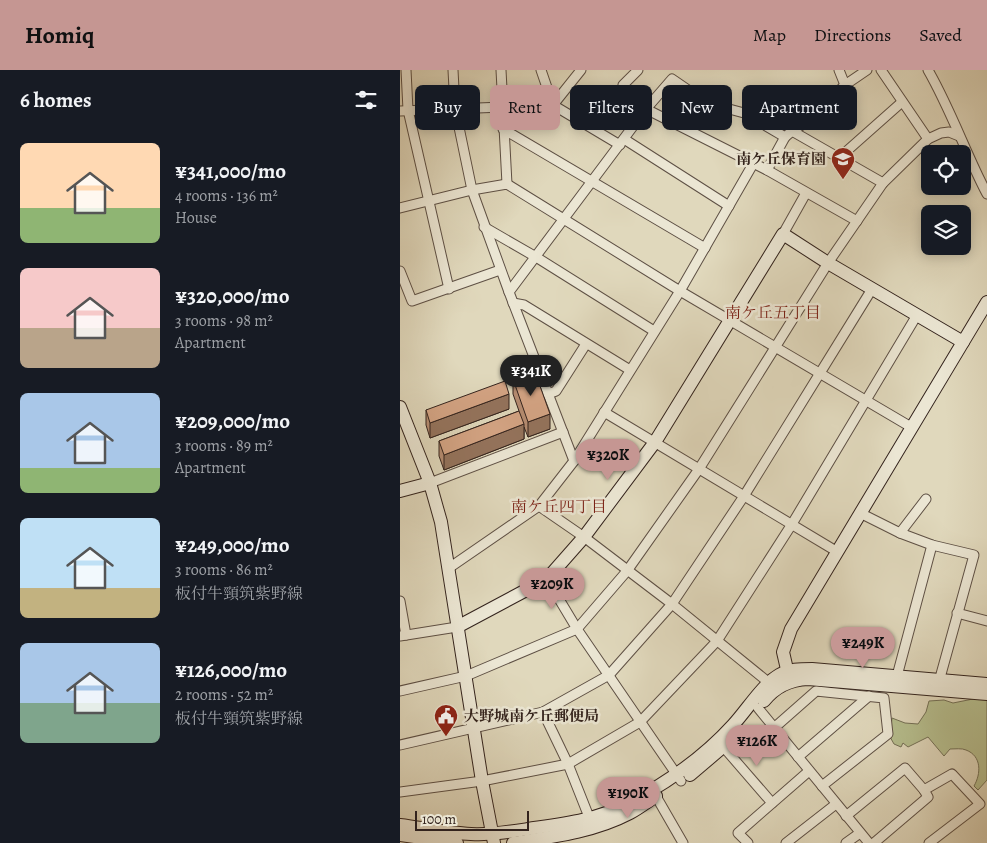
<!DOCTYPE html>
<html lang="en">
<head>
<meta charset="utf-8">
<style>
	body { margin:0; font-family:Alegreya,"Noto Serif JP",serif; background:#242831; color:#f1f3f6; height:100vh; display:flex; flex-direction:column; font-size:19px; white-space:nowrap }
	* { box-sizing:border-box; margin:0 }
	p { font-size:16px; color:#9ea1a6 }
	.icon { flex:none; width:28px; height:28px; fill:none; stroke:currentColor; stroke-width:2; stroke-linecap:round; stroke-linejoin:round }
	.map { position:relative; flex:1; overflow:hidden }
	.panel { display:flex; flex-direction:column; background:#171b24; width:400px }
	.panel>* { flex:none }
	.banner { position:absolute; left:15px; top:15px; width:475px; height:45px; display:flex; gap:10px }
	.buttons { position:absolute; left:521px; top:75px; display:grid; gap:10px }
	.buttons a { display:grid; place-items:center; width:50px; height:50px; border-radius:8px; background:#171b24; box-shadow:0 2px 12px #0003; font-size:25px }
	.scale { position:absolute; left:15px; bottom:12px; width:114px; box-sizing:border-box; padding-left:5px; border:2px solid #33231d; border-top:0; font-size:14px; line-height:18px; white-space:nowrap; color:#33231d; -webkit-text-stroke:4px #ebe6d3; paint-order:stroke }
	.price { position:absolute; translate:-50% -42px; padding:0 11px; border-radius:18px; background:#c59692; color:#111; font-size:16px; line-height:32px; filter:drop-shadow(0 1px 2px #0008) }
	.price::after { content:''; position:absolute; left:50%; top:30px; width:15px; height:11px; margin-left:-8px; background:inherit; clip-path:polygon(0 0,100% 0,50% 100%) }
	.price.selected { background:#222; color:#fff }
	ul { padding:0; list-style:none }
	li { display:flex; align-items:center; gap:15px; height:125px; padding:0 20px }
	li span { display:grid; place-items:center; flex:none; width:140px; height:100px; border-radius:8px; color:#555 }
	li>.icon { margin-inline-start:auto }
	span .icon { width:60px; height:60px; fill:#fffc; stroke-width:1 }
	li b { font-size:21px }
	h2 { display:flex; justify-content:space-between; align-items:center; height:60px; padding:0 20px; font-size:21px }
	.chip { padding:0 18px; border-radius:8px; background:#171b24; box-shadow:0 2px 12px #0003; font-size:18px; line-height:45px }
	.chip.selected { background:#c59692; color:#111 }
	header { display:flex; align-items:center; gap:30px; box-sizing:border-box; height:70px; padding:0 25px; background:#c59692; color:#111 }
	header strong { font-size:24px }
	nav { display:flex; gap:28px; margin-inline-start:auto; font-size:18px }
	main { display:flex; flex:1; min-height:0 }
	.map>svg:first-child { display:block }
</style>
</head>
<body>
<header>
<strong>Homiq</strong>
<nav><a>Map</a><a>Directions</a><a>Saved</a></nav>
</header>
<main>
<section class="panel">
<h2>6 homes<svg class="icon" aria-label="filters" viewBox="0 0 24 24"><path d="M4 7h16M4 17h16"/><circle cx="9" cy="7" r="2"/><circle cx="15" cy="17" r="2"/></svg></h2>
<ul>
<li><span style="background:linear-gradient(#ffd9b3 65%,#8fb573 0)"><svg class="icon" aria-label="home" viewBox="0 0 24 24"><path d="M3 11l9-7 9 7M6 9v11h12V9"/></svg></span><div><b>¥341,000/mo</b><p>4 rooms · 136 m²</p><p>House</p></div></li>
<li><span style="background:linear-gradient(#f6c9c9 60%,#b9a48a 0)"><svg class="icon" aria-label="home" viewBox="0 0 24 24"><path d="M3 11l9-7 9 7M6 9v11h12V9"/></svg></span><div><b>¥320,000/mo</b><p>3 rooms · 98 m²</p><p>Apartment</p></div></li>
<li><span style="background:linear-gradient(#a9c7e8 75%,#8fb573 0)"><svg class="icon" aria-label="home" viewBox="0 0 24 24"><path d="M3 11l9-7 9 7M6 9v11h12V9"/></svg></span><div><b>¥209,000/mo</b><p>3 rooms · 89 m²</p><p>Apartment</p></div></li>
<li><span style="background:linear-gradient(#bfe0f5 70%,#c2b280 0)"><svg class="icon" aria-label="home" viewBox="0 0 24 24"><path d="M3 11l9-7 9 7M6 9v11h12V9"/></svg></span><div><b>¥249,000/mo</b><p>3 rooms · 86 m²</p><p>板付牛頸筑紫野線</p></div></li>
<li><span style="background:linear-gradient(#a9c7e8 60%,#7fa58c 0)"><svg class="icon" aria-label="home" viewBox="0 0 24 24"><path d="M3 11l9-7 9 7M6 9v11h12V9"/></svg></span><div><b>¥126,000/mo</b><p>2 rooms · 52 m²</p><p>板付牛頸筑紫野線</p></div></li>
</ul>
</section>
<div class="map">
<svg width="587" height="773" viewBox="0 0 587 773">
	<rect width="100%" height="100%" fill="#e0d8bc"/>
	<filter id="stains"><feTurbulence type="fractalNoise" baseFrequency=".004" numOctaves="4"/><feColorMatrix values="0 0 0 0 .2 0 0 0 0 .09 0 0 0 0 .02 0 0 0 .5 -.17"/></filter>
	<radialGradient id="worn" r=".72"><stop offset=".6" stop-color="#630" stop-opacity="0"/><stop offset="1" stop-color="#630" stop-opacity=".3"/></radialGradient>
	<path fill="#b6be8e" stroke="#747056" d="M578,628L587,630V710L578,720L574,716C581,704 582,686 566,680C562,678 555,679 550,679L544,686L528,667L508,677L503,673L501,677L494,674L485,658L491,656L492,648L505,653L518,654L526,642L529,631L544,630L553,633Z"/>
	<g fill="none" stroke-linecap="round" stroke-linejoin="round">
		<g stroke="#5e5045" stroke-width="11">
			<g id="street">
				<polyline points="6,0 8,40 49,219"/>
				<polyline points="53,0 55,38 72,120 109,222"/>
				<polyline points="101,0 107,114"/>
				<polyline points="141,0 153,35"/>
				<polyline points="238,0 223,15 225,21 246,39 367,100 457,151"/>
				<polyline points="439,0 445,15"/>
				<polyline points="481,0 528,69"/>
				<path d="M528,0C551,40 566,84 587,124"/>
				<polyline points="153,35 181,0"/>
				<polyline points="0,41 153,35 220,75"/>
				<polyline points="103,59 305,178"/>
				<polyline points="392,61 483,113"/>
				<polyline points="224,69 329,136"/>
				<polyline points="440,87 502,32"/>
				<polyline points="367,100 385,67"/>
				<polyline points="0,138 72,120 107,114 280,221 511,357"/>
				<polyline points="84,157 136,187 254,261"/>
				<polyline points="383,164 406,123"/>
				<polyline points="0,201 12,231 100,200"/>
				<polyline points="113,233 124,235 230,300"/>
				<polyline points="148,324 156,321 186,274"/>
				<polyline points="204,342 436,481"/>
				<polyline points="174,391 109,222 246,39 272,9 307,33 344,43 385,67 392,61 405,53 445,15 467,0"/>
				<polyline points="30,413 163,362"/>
				<polyline points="139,436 184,467 272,534 373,616"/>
				<polyline points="460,443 500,463 526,429"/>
				<polyline points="500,463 532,475 574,485 538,615"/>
				<polyline points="49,498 139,436 174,391 280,221 353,94"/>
				<polyline points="147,509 177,559 281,711"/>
				<polyline points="0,531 6,565"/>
				<polyline points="557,543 587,551"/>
				<polyline points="0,566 57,557"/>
				<polyline points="497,606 532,475"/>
				<polyline points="0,621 66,606 177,559 227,501 299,399 428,193 483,113 528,69 541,63 549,62 559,66"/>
				<polyline points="358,638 469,773"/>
				<polyline points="143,642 168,694 191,752"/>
				<polyline points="374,658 416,621 484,628 488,664 422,716"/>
				<polyline points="320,673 372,733"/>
				<polyline points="0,675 143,642 209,605 272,534 344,426 472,219"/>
				<polyline points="398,687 469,626"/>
				<polyline points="253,721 283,773"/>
				<polyline points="0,722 82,711 168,694 240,652 317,571 392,454 517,245"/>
				<polyline points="446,746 505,698 524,720 552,704 580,734 529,773"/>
				<polyline points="348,773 338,763 409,701"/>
				<polyline points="386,773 436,734"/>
				<polyline points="446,773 460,763"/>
				<polyline points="474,773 528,727 524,720"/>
			</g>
		</g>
		<g stroke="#33231d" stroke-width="14">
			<g id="secondary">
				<polyline points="0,337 30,413 41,452 82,711 94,773"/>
				<polyline points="0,421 30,413"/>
				<polyline points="57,557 147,509 184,467 255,372 383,164 428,193 563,272"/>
				<polyline points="389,608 383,582 391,559 587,232"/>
				<path d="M364,631C376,616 390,610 408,609L587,624"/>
				<polyline points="290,705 324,676"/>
				<path d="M0,755C24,758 47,763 71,764C91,765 109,762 128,759C161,754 197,750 227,734C265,714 304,687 333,655C347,640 362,615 379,605C389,599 400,599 412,599L587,614"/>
				<polyline points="0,765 57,773"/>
				<path d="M113,773C152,767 194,762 230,743C239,738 247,732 256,726"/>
			</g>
		</g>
		<use href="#street" stroke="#ebe6d3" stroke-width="9"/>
		<use href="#secondary" stroke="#ebe6d3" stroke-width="12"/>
	</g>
	<g fill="#b68d72" stroke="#33231d">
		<polygon points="113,309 150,359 128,367 124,357 124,369 44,400 39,386 39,371 119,341 113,324"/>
		<polygon points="109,339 30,368 26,355 26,340"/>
	</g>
	<g fill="#94735c" stroke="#33231d">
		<polygon points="109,324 109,339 30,368 30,353"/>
		<polygon points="150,344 150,359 128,367 128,352"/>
		<polygon points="124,354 124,369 44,400 44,385"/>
	</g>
	<g fill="#d4a484" stroke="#33231d">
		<polygon points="135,302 150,344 128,352 113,309"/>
		<polygon points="105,311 109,324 30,353 26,340"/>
		<polygon points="119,341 124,354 44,385 39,371"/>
	</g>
	<defs>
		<g id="school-pin" transform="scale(1.25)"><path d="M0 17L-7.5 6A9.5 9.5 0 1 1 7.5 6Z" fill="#8f2418" stroke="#ebe6d3"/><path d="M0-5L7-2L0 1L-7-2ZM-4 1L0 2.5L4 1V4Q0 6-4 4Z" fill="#fff"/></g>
		<g id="civic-pin" transform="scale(1.25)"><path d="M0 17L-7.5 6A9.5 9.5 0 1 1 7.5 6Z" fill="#8f2418" stroke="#ebe6d3"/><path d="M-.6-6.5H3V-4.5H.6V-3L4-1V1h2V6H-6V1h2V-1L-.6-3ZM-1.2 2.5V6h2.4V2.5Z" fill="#fff"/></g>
	</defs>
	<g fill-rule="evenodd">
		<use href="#school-pin" x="443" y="89"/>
		<use href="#civic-pin" x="46" y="646"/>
	</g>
	<g text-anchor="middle" stroke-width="5" stroke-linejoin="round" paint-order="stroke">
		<g font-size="15" font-weight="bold" fill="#33231d" stroke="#ebe6d3" text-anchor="end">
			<text x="426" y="94">南ケ丘保育園</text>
			<text x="64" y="651" text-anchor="start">大野城南ケ丘郵便局</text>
		</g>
		<g font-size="16" fill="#7a1f14" stroke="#ebe6d3">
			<text x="373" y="248">南ケ丘五丁目</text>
			<text x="159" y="442">南ケ丘四丁目</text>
		</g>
	</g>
	<rect width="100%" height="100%" filter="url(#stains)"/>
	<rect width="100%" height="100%" fill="url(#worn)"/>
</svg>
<div class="buttons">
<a><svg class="icon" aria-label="locate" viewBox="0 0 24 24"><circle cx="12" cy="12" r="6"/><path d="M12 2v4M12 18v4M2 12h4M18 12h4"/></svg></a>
<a><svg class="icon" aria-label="layers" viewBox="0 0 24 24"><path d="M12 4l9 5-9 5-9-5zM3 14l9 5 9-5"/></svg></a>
</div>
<div class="scale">100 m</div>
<b class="price selected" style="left:131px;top:327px">¥341K</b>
<b class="price" style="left:208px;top:411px">¥320K</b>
<b class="price" style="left:152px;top:540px">¥209K</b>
<b class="price" style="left:463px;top:599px">¥249K</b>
<b class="price" style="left:357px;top:697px">¥126K</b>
<b class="price" style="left:228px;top:749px">¥190K</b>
<div class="banner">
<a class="chip">Buy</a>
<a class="chip selected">Rent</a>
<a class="chip">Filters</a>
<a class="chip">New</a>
<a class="chip">Apartment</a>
</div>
</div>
</main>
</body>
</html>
